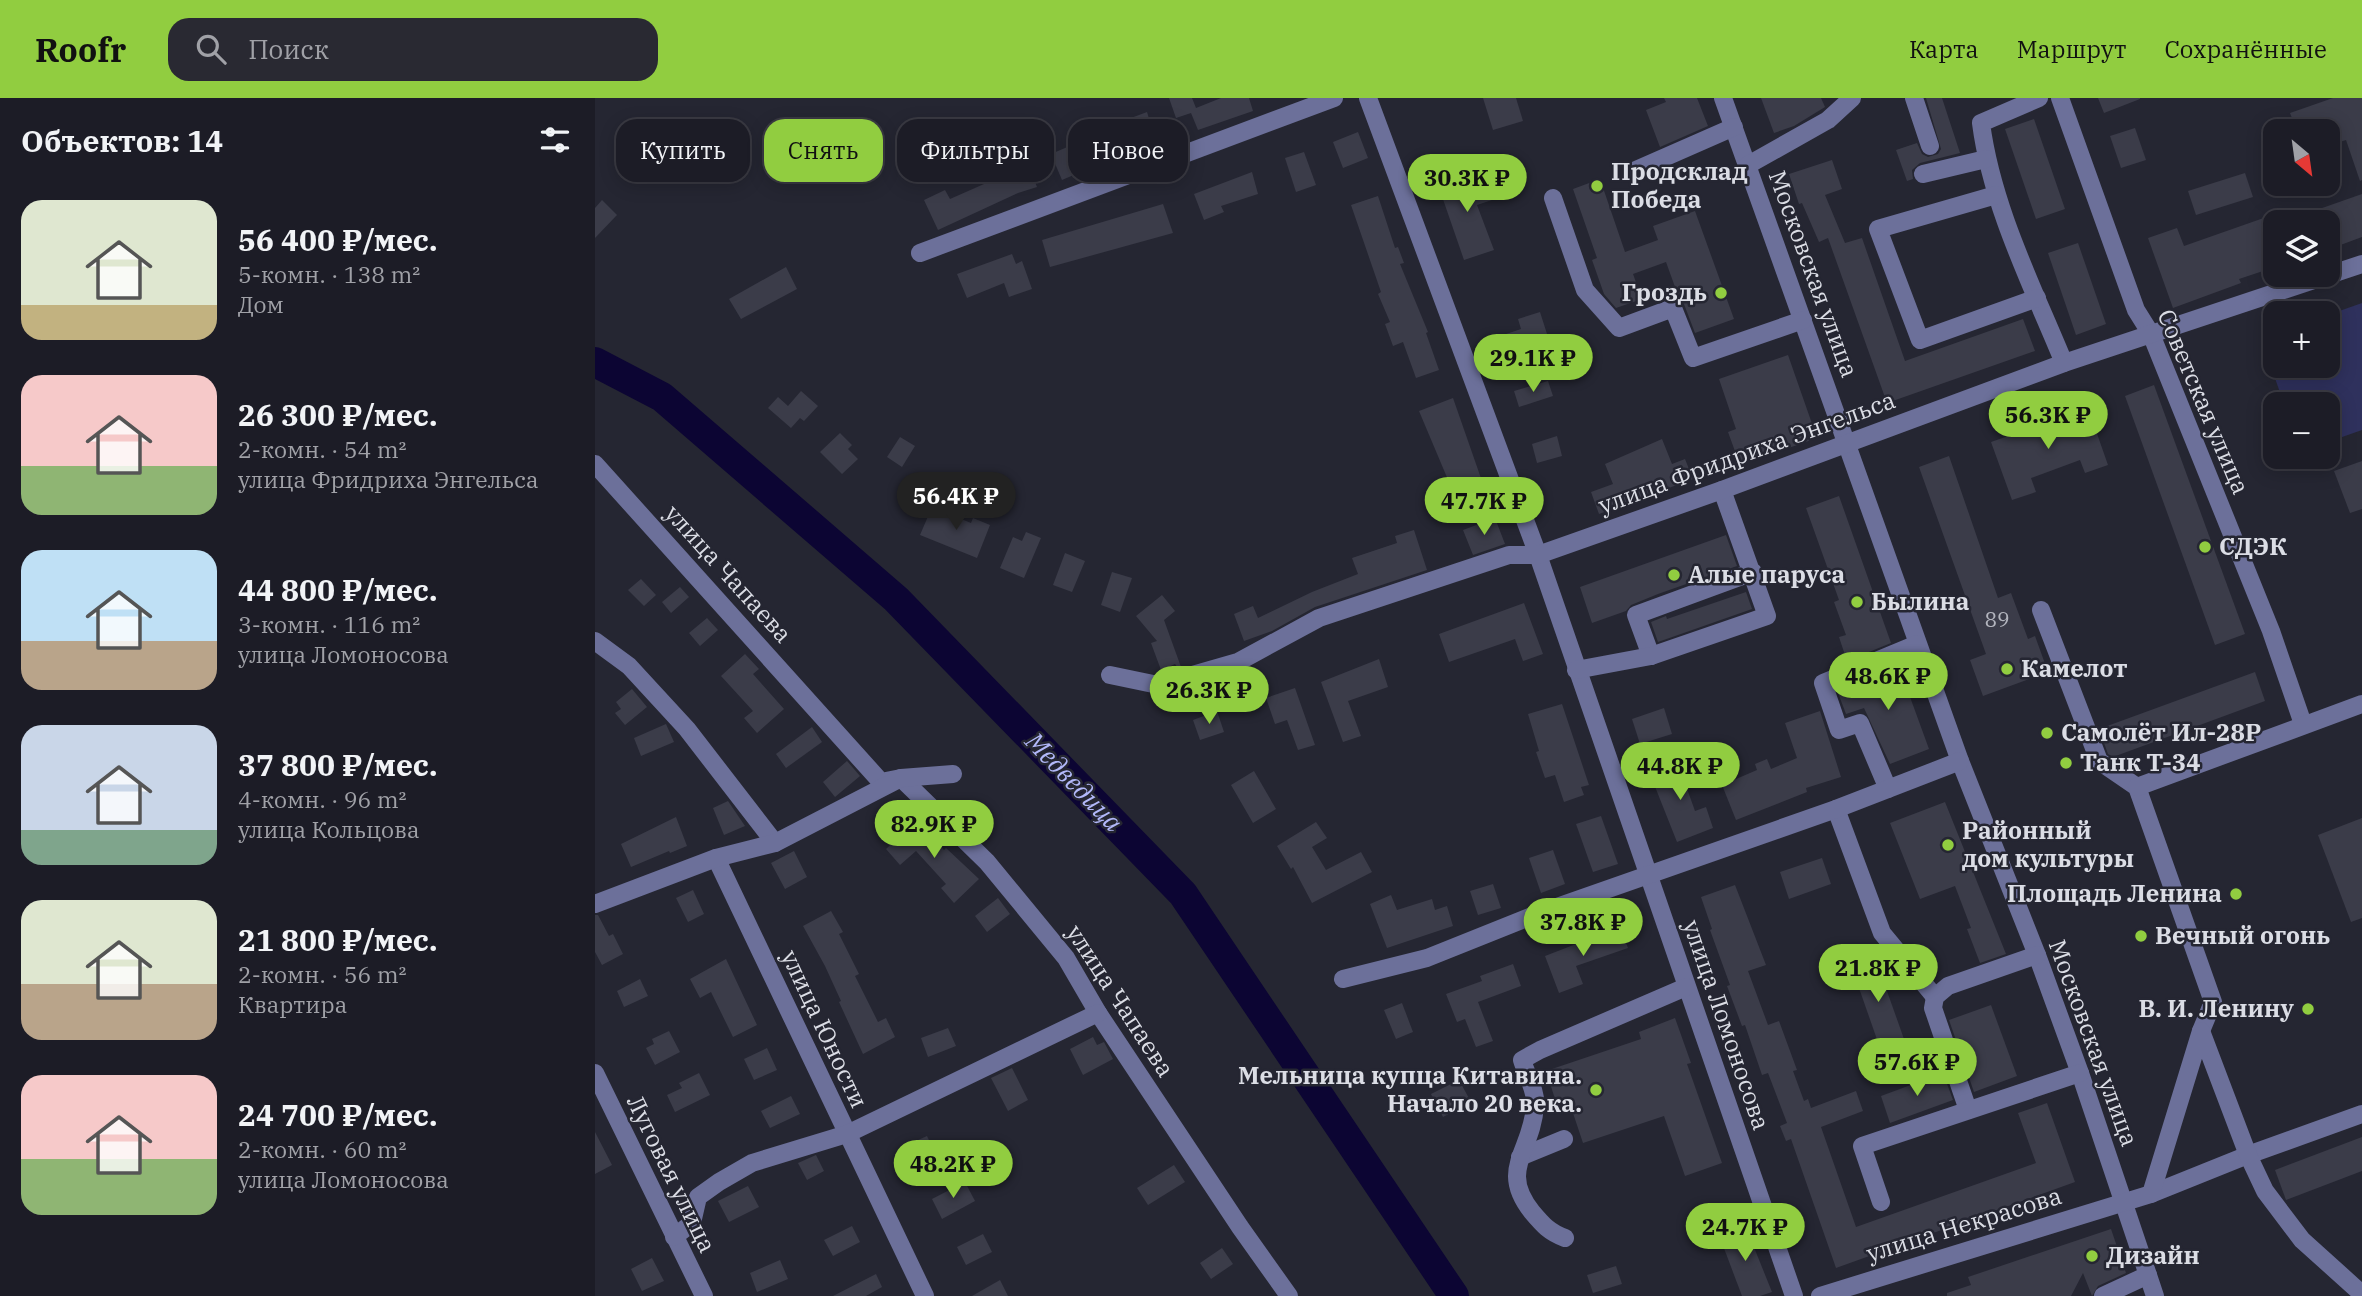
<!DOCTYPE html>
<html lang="ru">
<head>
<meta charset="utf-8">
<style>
	body { margin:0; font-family:"IBM Plex Serif",serif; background:#292932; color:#f1f3f6; height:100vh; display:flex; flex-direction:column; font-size:26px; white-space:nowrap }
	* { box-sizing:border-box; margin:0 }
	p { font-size:23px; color:#a0a1a7 }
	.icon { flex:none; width:38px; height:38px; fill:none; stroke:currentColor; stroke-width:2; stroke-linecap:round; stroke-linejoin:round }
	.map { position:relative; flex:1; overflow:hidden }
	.details { display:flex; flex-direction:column; background:#1c1c26; width:595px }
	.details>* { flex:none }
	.guide { position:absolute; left:21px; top:21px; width:665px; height:63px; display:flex; gap:14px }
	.needle { width:46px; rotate:151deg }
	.buttons { position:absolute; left:1668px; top:21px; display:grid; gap:14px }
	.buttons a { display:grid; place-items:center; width:77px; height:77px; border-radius:14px; background:#1c1c26; box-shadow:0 4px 18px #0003,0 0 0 2px #3a3a43; font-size:35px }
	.price { position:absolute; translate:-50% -60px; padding:0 16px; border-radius:24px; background:#91cd40; color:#111; font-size:23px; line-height:46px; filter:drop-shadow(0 2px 4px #0008) }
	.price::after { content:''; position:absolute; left:50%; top:42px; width:21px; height:16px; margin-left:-10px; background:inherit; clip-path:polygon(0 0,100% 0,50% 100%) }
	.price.selected { background:#222; color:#fff }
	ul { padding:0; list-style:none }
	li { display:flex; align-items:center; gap:21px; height:175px; padding:0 21px }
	li span { display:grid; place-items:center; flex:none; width:196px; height:140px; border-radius:21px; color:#555 }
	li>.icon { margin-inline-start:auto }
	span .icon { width:84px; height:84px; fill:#fffc; stroke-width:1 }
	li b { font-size:30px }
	h2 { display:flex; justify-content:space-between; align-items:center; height:84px; padding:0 21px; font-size:30px }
	.pill { padding:0 24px; border-radius:21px; background:#1c1c26; box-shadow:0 4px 18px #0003,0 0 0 2px #3a3a43; font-size:24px; line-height:63px }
	.pill.selected { background:#91cd40; color:#111 }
	header { display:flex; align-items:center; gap:42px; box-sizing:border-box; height:98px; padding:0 35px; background:#91cd40; color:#111 }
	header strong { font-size:33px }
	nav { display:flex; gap:38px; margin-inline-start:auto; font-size:24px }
	.search { width:490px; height:63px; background:#292932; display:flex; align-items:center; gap:18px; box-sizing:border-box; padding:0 24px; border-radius:21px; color:#a0a1a7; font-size:26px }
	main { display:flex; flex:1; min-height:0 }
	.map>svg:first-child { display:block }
</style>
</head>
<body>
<header>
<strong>Roofr</strong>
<div class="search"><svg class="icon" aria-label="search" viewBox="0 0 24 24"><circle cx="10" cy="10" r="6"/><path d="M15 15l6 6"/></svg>Поиск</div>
<nav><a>Карта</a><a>Маршрут</a><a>Сохранённые</a></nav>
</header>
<main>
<section class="details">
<h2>Объектов: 14<svg class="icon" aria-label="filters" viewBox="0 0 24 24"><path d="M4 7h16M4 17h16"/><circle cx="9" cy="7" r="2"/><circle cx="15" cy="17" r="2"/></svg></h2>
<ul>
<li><span style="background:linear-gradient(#dfe7d0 75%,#c2b280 0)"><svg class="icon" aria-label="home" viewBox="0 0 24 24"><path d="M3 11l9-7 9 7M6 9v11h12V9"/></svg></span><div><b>56 400 ₽/мес.</b><p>5-комн. · 138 m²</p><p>Дом</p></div></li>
<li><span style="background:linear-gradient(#f6c9c9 65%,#8fb573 0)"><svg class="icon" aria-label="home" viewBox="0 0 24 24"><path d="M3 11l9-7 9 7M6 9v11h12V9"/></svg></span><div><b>26 300 ₽/мес.</b><p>2-комн. · 54 m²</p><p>улица Фридриха Энгельса</p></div></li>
<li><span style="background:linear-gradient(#bfe0f5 65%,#b9a48a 0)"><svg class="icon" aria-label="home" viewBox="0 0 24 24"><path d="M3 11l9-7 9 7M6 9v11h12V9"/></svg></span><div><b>44 800 ₽/мес.</b><p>3-комн. · 116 m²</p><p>улица Ломоносова</p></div></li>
<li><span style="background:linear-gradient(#c9d6e8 75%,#7fa58c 0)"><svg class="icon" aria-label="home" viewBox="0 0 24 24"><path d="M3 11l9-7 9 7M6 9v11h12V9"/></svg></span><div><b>37 800 ₽/мес.</b><p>4-комн. · 96 m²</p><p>улица Кольцова</p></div></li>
<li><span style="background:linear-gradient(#dfe7d0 60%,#b9a48a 0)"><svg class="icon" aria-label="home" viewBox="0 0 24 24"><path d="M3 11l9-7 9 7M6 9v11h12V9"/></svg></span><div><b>21 800 ₽/мес.</b><p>2-комн. · 56 m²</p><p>Квартира</p></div></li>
<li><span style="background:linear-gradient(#f6c9c9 60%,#8fb573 0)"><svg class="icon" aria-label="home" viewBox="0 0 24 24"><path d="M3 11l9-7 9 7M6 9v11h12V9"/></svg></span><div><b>24 700 ₽/мес.</b><p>2-комн. · 60 m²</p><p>улица Ломоносова</p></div></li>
</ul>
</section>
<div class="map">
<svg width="1767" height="1198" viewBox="0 0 1767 1198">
	<rect width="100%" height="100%" fill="#252632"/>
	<polygon fill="#2f315d" points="1767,205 1767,332 1733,344 1732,306 1689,306 1666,240 1680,236 1680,268 1732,268 1733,217"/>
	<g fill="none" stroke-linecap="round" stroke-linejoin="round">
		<polyline stroke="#0c0533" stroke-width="30" points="0,264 67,299 301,501 588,796 859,1198"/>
	</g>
	<g fill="#3b3c49">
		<polygon points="574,0 597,0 601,10 626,0 654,0 658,13 603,32 596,15 581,20"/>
		<polygon points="888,0 921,0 928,23 898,32"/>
		<polygon points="1069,0 1102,0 1113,28 1065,49 1051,12 1071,4"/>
		<polygon points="1166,0 1226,0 1230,9 1199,28 1179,35"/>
		<polygon points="1331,0 1347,0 1365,55 1325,65 1317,72 1318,81 1312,83 1301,52 1322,45 1327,56 1333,59 1343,56 1346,51"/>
		<polygon points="1503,0 1545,0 1545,1 1509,15"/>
		<polygon points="1738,0 1767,0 1767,82 1765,83 1751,42 1732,48 1732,33 1702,33 1695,15"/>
		<polygon points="552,14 562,47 515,64 504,32"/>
		<polygon points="144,21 153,38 132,50 122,32"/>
		<polygon points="1439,21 1470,111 1441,121 1410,31"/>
		<polygon points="1540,30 1551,62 1526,70 1515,38"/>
		<polygon points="763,34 773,60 748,70 738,44"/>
		<polygon points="477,47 488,73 467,82 456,56"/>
		<polygon points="709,54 721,87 701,94 690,60"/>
		<polygon points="431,62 442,89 423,95 343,132 329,102 350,92 355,101 414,75 412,70"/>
		<polygon points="1237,62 1247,91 1230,97 1250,145 1267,140 1310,263 1428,221 1440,253 1292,305 1233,140 1224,144 1207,105 1204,106 1194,76"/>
		<polygon points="657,74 663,96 626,108 629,114 609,122 599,96"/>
		<polygon points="861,74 865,86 877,81 881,91 894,86 900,101 882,107 899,152 869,162 841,81"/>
		<polygon points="1650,75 1658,99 1601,117 1593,93"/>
		<polygon points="1005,81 1030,154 1063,142 1058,128 1100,113 1139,221 1100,235 1089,206 1084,200 1071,164 1038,176 1047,201 1021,210 1009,196 997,162 1002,160 978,91"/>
		<polygon points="1767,96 1767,139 1732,152 1732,124 1693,124 1693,122"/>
		<polygon points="783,98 800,150 803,149 809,165 805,166 833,234 831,235 844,272 821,280 808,244 798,248 790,226 795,224 783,196 786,194 756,107"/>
		<polygon points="7,102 22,117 0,140 0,110"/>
		<polygon points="568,106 578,135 455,169 447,142"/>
		<polygon points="1680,116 1680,169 1644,181 1646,185 1578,210 1553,140 1582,130 1589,148"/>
		<polygon points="1483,145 1511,226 1481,237 1453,155"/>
		<polygon points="417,156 421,166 427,163 437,191 414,199 409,185 372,200 362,176"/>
		<polygon points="191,169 202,191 146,221 134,201"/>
		<polygon points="945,214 953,239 913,252 908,237 926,231 923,221"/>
		<polygon points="1193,257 1222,340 1145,367 1133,334 1141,331 1124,281"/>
		<polygon points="953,283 958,298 924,309 919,293"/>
		<polygon points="1559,287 1650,536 1620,547 1530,298"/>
		<polygon points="206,293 223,308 209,323 205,320 196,330 173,310 183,299 193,308"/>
		<polygon points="858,300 888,386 859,396 824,313"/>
		<polygon points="1493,310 1513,367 1490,375 1485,362 1436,380 1441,394 1417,402 1396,344"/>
		<polygon points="245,335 257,347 253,351 263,361 247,376 225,354"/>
		<polygon points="962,338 967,358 942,365 937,346"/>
		<polygon points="305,339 320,348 307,369 292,359"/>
		<polygon points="1067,341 1077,366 1090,361 1098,381 1004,416 996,394 1018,386 1010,366"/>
		<polygon points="1354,358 1403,500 1416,495 1433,541 1440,538 1453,574 1388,598 1375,562 1391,556 1324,369"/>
		<polygon points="1767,363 1767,411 1755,415 1739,373"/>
		<polygon points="1244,398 1296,545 1252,563 1244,539 1251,537 1239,504 1244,502 1211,410"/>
		<polygon points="337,409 376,425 378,420 395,427 382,460 325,437"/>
		<polygon points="900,420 910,446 878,457 868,432"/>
		<polygon points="819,432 832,472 720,509 677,533 649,543 639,516 658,508 663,520 717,494 763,476 757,460 802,445 800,438"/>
		<polygon points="431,434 446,440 429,480 405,470 418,439 427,443"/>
		<polygon points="1131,437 1142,468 1063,496 1036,507 1031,513 997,525 985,489"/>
		<polygon points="470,455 490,463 477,494 458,487"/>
		<polygon points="517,474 537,480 525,514 506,507"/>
		<polygon points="46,481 61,497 49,508 33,492"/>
		<polygon points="85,489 94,499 76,515 67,504"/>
		<polygon points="1151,494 1157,511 1063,544 1056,524 1071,518 1072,521"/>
		<polygon points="567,497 580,513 569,522 586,569 583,570 580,566 566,572 556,545 562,543 541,518"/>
		<polygon points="929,505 948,556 928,563 920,541 854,564 844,536"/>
		<polygon points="112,520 123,532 105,548 94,535"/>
		<polygon points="150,556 164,571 158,576 189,611 162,635 149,620 158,613 126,578"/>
		<polygon points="784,561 793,589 753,603 766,638 748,644 726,584"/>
		<polygon points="1303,566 1334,651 1295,666 1269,610 1251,616 1242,592"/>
		<polygon points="1660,574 1670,603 1518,659 1513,656 1504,631"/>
		<polygon points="700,590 720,647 703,652 692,622 680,626 671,600"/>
		<polygon points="37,591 52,609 30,627 20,615 26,611 21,604"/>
		<polygon points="967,606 994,687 986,689 989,697 969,704 960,677 950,680 941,654 944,653 933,616"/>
		<polygon points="1069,610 1077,636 1045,646 1037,621"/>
		<polygon points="622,613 629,634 605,642 598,622"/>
		<polygon points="1225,613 1246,679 1211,690 1212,694 1141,722 1127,687 1162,672 1160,666 1172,661 1176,671 1202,660 1190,625"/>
		<polygon points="71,626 79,644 46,658 39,640"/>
		<polygon points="217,629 227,644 191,670 181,656"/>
		<polygon points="252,663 265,678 240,699 228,684"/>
		<polygon points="1091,663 1098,682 1090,685 1100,713 1111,709 1118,730 1082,744 1055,676"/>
		<polygon points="659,673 681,711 658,725 636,687"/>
		<polygon points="133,703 150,728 129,737 118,710"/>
		<polygon points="1350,704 1411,856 1385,865 1372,831 1376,830 1360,788 1325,801 1295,725"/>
		<polygon points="1006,718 1023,766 998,774 981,726"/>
		<polygon points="81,719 92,748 75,755 74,753 36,769 26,746"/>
		<polygon points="1767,720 1767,820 1756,824 1723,737"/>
		<polygon points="322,722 349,752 351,750 384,781 359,805 346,790 351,786 321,753 305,767 291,751"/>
		<polygon points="721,724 732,740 717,749 731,772 766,754 777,774 717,805 698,769 696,771 682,748"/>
		<polygon points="958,752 970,786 946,795 934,760"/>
		<polygon points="199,753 212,779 190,791 176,765"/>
		<polygon points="1227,760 1236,786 1194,801 1185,774"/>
		<polygon points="898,786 906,810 883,817 875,793"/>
		<polygon points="1140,787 1171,867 1153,873 1173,927 1184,923 1202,972 1198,973 1209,1003 1213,1001 1216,1010 1261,993 1268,1013 1226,1029 1261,1129 1441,1065 1423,1015 1452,1005 1480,1084 1241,1170 1196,1041 1191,1043 1185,1028 1192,1025 1173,975 1167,977 1150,927 1147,928 1132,888 1135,887 1115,832 1117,831 1106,799"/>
		<polygon points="98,792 109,816 93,824 81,800"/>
		<polygon points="796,797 802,812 837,801 840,812 852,808 858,828 792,850 775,806"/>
		<polygon points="403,800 415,816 392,834 380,818"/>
		<polygon points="236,813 248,834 244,836 264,876 260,878 283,924 291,920 300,939 268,956 244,904 246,903 230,868 208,828"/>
		<polygon points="0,817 3,817 14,838 18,836 28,856 7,867 0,854"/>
		<polygon points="1025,829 1033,850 981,868 988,886 964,895 950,858"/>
		<polygon points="131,861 162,927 138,939 116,894 105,900 95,881"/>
		<polygon points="1281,862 1309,941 1285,950 1257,870"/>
		<polygon points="918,866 926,888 883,904 898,943 881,949 870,921 862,924 851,896 887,883 885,878"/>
		<polygon points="45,881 53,898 29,909 22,893"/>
		<polygon points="807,905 818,934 801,941 789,912"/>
		<polygon points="1396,907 1422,978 1379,994 1354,922"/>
		<polygon points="1080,920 1096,965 1092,966 1127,1065 1090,1078 1069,1018 988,1045 973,1000 961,1004 951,973 1046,941 1044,934"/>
		<polygon points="353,930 361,948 333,959 326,940"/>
		<polygon points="74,933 85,954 60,967 51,950 59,946 57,941"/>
		<polygon points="498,939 502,947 509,944 518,961 488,977 475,951"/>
		<polygon points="172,950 182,972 159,982 149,961"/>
		<polygon points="417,970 433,1002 413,1013 396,980"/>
		<polygon points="104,975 115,997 80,1014 72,997 87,990 84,985"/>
		<polygon points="1348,975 1358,1002 1295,1025 1286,998"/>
		<polygon points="864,982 876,1004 848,1019 836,996"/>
		<polygon points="196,998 205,1016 175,1030 166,1013"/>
		<polygon points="0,1034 17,1067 0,1076"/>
		<polygon points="332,1038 344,1063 325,1073 312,1047"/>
		<polygon points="1767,1039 1767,1073 1691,1102 1680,1072"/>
		<polygon points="221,1057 229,1073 212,1082 203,1065"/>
		<polygon points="579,1067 590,1084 553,1107 542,1090"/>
		<polygon points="370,1084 380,1103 347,1121 337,1101"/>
		<polygon points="153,1088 164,1109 134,1124 123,1103"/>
		<polygon points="1150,1127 1177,1194 1165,1198 1147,1198 1124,1137"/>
		<polygon points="257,1128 265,1144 238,1158 229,1142"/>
		<polygon points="1516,1131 1531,1175 1503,1188 1497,1198 1488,1175 1476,1198 1352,1198 1352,1195 1376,1187 1373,1179"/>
		<polygon points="388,1136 397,1154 371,1167 362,1149"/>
		<polygon points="627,1150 638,1166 616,1181 605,1165"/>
		<polygon points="57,1160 69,1183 47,1193 36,1171"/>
		<polygon points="185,1162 193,1181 162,1194 155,1175"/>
		<polygon points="1021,1168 1027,1186 998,1195 992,1177"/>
		<polygon points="281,1176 287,1189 271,1198 238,1198"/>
		<polygon points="405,1182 413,1198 377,1198"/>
	</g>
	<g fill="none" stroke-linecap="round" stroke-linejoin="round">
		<g stroke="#6c709a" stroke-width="18">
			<polyline points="773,0 943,457 1199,1198"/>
			<polyline points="1128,0 1365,663 1442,857 1485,975 1560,1198"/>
			<polyline points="1319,0 1335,48"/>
			<path d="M1444,0L1386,25C1397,109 1437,187 1469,265"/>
			<polyline points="1465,0 1541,212 1556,236 1676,533 1708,626"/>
			<polyline points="1153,67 1233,22 1257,0"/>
			<polyline points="1041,72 1139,29"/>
			<polyline points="1328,76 1391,61"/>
			<polyline points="1401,97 1283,131 1325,242 1442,200"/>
			<polyline points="958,100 990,192 1024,230 1078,210 1098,260 1208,222"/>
			<polyline points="325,155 739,0"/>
			<polyline points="0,366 286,684 306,680 392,764 471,860 503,915 645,1129 694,1198"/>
			<polyline points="1446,512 1504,663 1542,689 1618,904 1606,933"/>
			<polyline points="0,543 34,568 92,631 180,745"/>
			<polyline points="1056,558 1041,517 1158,474"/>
			<polyline points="981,572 1056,558 1172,518 1127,392"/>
			<polyline points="515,577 563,587 643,564 724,520 914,457 943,457 1127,392 1469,265 1767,166"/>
			<polyline points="1542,689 1767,606"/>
			<polyline points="1293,691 1265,625 1244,632 1228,585 1322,546"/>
			<polyline points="1241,711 1287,835 1340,899"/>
			<polyline points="121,760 330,1198"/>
			<polyline points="0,806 121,760 180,745 306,680 358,676"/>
			<polyline points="748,881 832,860 942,816 1241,711 1365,663"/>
			<polyline points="0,975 109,1198"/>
			<polyline points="1373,1012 1338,910 1340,899 1353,888 1442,857"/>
			<polyline points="925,1059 969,1041"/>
			<polyline points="1556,1096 1653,1057 1767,1016"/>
			<polyline points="1286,1104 1267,1048 1485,975"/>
			<polyline points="79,1139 97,1125 103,1099 124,1084 157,1065 252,1036 503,915"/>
			<path d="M970,1140C954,1134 948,1127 937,1114C903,1071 937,1054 940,1008C942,994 931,976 927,962L945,952L1091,889"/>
			<polyline points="1225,1198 1556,1096 1606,933 1653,1057 1670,1093 1707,1142 1767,1196"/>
			<polyline points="1508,1198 1553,1177"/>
		</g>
	</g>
	<g fill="#91cd40" stroke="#252632" stroke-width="2.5">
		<circle cx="1002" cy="88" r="7"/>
		<circle cx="1126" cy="195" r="7"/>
		<circle cx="1610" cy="449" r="7"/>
		<circle cx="1079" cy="477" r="7"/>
		<circle cx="1262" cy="504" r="7"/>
		<circle cx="1412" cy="571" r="7"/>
		<circle cx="1452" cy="635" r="7"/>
		<circle cx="1471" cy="665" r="7"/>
		<circle cx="1353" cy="747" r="7"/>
		<circle cx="1641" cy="796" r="7"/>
		<circle cx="1546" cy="838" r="7"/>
		<circle cx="1713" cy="911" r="7"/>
		<circle cx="1001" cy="992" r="7"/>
		<circle cx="1497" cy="1158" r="7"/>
	</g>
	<g text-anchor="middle" stroke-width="5" stroke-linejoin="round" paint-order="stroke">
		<g font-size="21" fill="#b3b5be">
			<text x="1402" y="529">89</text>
		</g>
		<g font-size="24" font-weight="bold" fill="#dbdde5" stroke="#252632" text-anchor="start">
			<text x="1016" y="82">Продсклад<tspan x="1016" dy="28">Победа</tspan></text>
			<text x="1112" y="203" text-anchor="end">Гроздь</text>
			<text x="1624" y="457">СДЭК</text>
			<text x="1093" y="485">Алые паруса</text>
			<text x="1276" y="512">Былина</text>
			<text x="1426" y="579">Камелот</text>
			<text x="1466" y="643">Самолёт Ил-28Р</text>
			<text x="1485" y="673">Танк Т-34</text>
			<text x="1367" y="741">Районный<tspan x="1367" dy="28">дом культуры</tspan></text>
			<text x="1627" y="804" text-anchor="end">Площадь Ленина</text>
			<text x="1560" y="846">Вечный огонь</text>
			<text x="1699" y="919" text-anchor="end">В. И. Ленину</text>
			<text x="987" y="986" text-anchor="end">Мельница купца Китавина.<tspan x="987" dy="28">Начало 20 века.</tspan></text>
			<text x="1511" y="1166">Дизайн</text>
		</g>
		<g font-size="24" fill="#dbdde5" stroke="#252632">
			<text transform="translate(1218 176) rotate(70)" y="8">Московская улица</text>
			<text transform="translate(1608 304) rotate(67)" y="8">Советская улица</text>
			<text transform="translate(1152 355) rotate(-20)" y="8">улица Фридриха Энгельса</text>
			<text transform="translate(133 476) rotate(48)" y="8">улица Чапаева</text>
			<text transform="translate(525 903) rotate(57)" y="8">улица Чапаева</text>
			<text transform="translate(1131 927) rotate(71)" y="8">улица Ломоносова</text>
			<text transform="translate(229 931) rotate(65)" y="8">улица Юности</text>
			<text transform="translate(1498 945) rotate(70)" y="8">Московская улица</text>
			<text transform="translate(76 1076) rotate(64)" y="8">Луговая улица</text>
			<text transform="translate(1369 1127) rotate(-17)" y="8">улица Некрасова</text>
		</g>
		<g font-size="26" font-style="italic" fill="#b2b8f9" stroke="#252632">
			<text transform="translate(479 684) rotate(46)" y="9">Медведица</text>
		</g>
	</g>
</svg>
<div class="buttons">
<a><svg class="needle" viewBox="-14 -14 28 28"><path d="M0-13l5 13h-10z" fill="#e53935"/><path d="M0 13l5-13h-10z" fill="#a0a1a7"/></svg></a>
<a><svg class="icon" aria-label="layers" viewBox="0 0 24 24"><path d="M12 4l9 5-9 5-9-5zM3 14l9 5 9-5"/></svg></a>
<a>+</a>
<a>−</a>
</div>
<b class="price" style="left:872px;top:116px">30.3K ₽</b>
<b class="price" style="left:938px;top:296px">29.1K ₽</b>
<b class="price" style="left:1453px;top:353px">56.3K ₽</b>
<b class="price selected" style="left:361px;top:434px">56.4K ₽</b>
<b class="price" style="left:889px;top:439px">47.7K ₽</b>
<b class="price" style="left:1293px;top:614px">48.6K ₽</b>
<b class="price" style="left:614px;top:628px">26.3K ₽</b>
<b class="price" style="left:1085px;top:704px">44.8K ₽</b>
<b class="price" style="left:339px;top:762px">82.9K ₽</b>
<b class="price" style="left:988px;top:860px">37.8K ₽</b>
<b class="price" style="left:1283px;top:906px">21.8K ₽</b>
<b class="price" style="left:1322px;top:1000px">57.6K ₽</b>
<b class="price" style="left:358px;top:1102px">48.2K ₽</b>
<b class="price" style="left:1150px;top:1165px">24.7K ₽</b>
<div class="guide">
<a class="pill">Купить</a>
<a class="pill selected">Снять</a>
<a class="pill">Фильтры</a>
<a class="pill">Новое</a>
</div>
</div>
</main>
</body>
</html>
